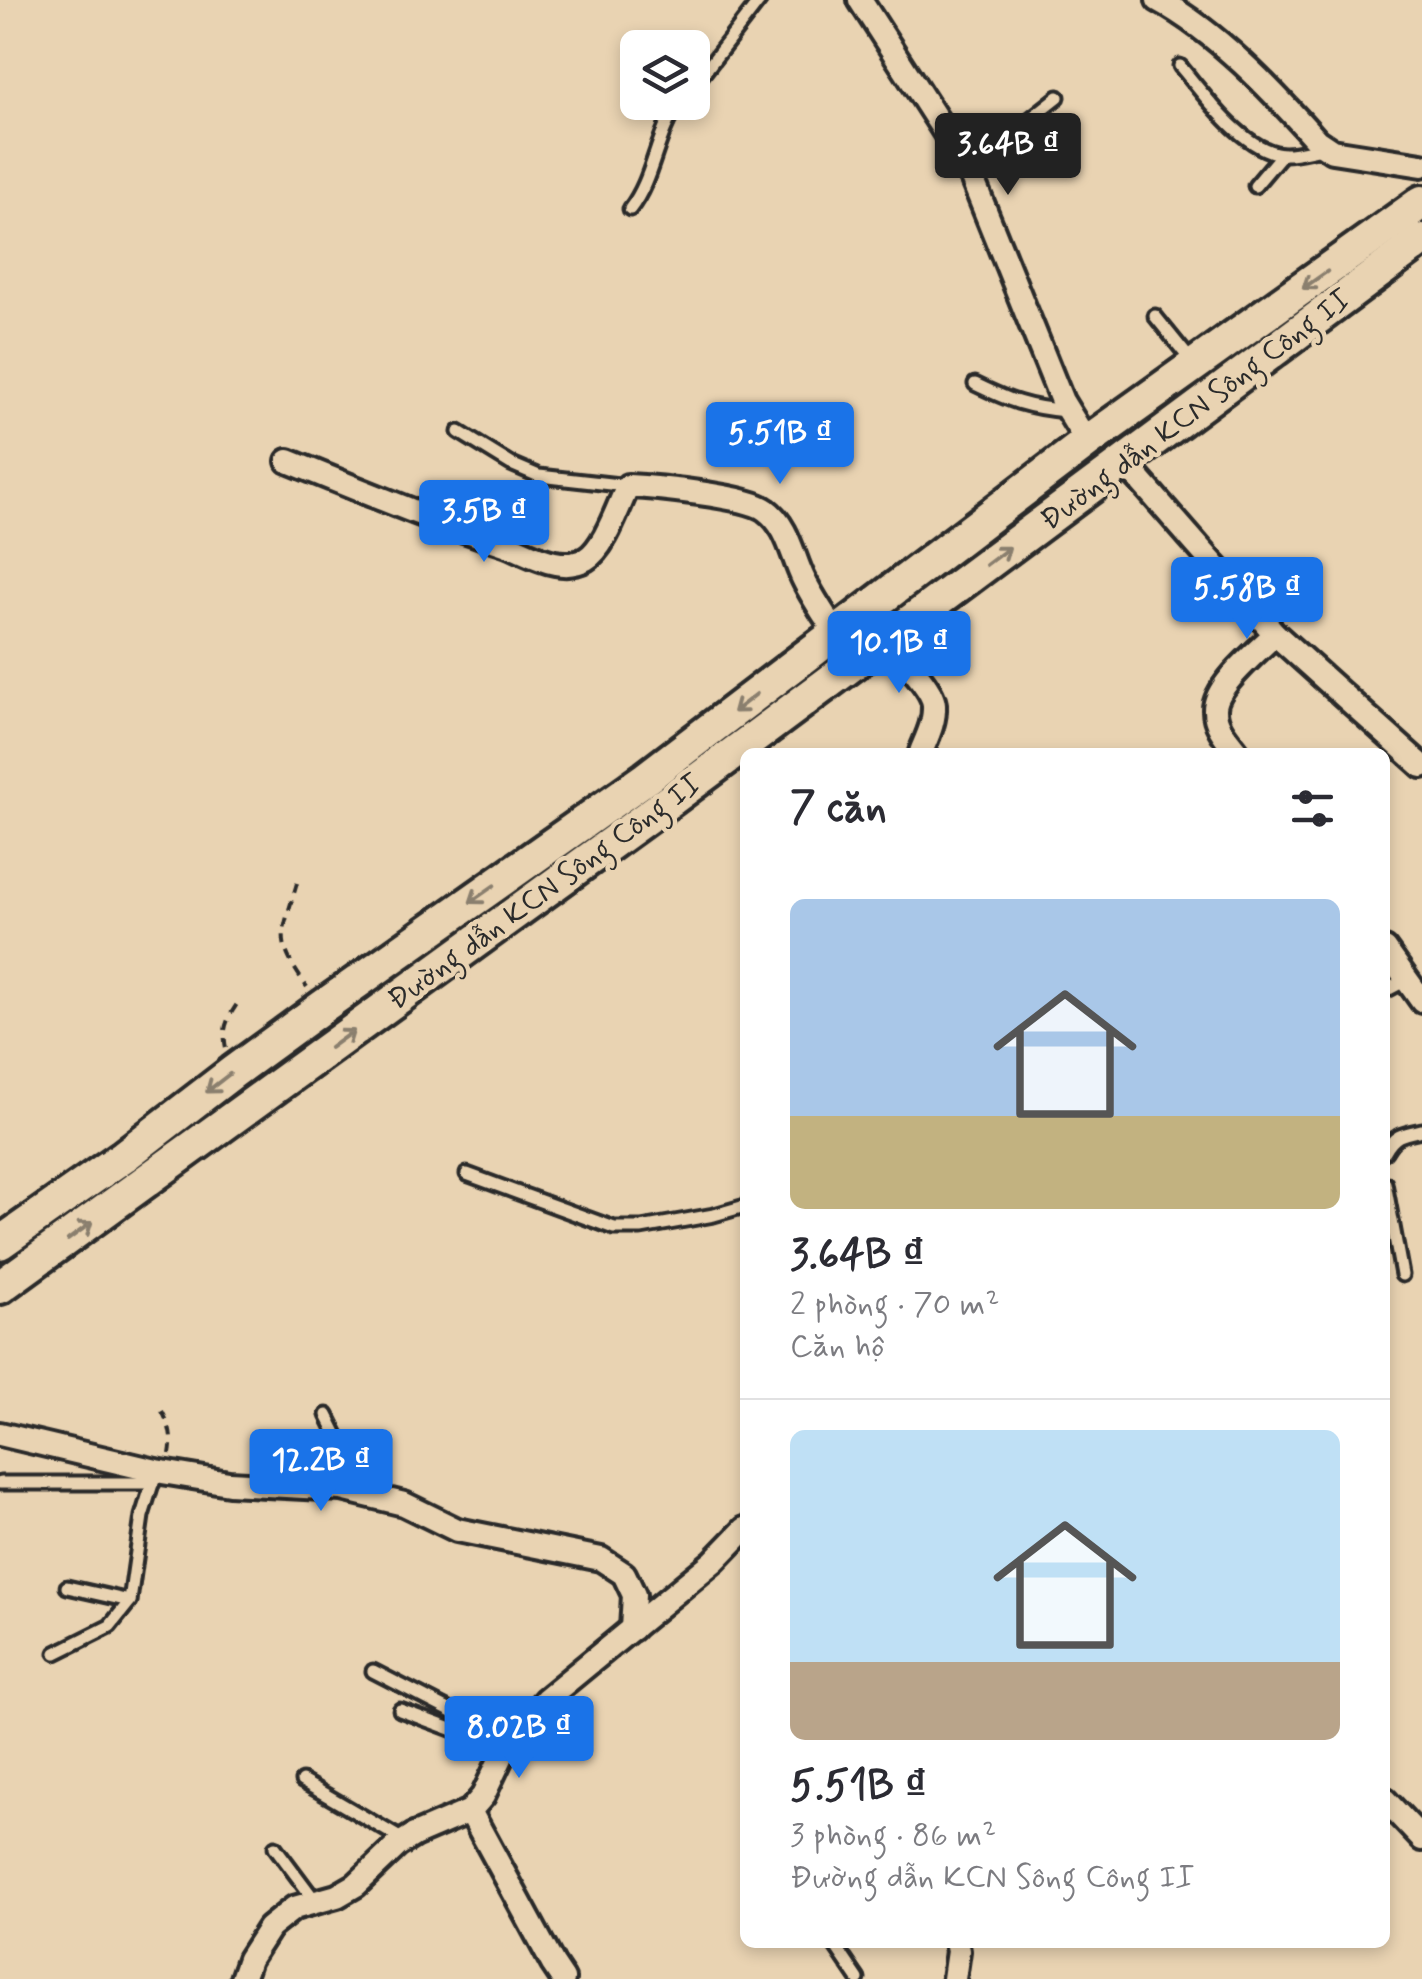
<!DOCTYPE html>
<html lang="vi">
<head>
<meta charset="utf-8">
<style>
	body { margin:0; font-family:Mynerve,sans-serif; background:#f7f7f7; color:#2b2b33; height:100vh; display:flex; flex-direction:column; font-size:38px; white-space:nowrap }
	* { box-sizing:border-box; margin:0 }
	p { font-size:32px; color:#7c7c81 }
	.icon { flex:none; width:55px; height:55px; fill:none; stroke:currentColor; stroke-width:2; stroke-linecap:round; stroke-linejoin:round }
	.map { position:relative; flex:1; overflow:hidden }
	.drawer { position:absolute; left:740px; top:748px; width:650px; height:1200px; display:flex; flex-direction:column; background:#fff; border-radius:15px; box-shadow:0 5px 15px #0003 }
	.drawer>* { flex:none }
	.controls { position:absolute; left:620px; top:30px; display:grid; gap:20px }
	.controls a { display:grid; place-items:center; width:90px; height:90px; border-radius:15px; background:#fff; box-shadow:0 5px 15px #0003; font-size:50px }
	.price { position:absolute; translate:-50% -85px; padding:0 22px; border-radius:10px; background:#1a73e8; color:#fff; font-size:32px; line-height:65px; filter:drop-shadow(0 2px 5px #0008) }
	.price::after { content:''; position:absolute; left:50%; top:60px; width:30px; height:22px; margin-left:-15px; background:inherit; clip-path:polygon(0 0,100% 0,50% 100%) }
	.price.on { background:#222; color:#fff }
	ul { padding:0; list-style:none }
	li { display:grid; align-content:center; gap:20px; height:530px; padding:0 50px }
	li+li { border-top:2px solid #e1e1e2 }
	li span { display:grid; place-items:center; height:310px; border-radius:15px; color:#555 }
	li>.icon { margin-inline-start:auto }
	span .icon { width:180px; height:180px; fill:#fffc; stroke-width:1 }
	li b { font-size:42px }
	h2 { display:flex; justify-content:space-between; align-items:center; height:120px; padding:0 50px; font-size:42px }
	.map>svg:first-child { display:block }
</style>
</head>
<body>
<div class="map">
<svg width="1422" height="1979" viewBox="0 0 1422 1979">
	<rect width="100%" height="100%" fill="#e9d3b2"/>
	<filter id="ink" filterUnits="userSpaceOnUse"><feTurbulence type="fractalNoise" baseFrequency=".01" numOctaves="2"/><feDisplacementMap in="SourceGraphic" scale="20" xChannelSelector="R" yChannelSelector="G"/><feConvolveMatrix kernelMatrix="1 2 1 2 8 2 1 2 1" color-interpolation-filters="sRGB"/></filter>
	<g filter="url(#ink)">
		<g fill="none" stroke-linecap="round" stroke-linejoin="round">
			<g stroke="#2b2b2b" stroke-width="19">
				<g id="lane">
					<path d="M1180,66C1204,94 1242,150 1282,154C1294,155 1310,150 1322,148"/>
					<polyline points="692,88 760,0"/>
					<polyline points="968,168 1058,97"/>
					<polyline points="1255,186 1282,154"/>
					<path d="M630,209C655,177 655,134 680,102"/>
					<polyline points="1155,316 1193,363"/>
					<path d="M975,384C1010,401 1026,407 1066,411"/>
					<polyline points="459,432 511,464 539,476 628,486"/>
					<polyline points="1385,991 1408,979"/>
					<path d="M1385,1152C1395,1134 1403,1134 1422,1130"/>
					<polyline points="467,1174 614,1228 641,1228 714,1215 745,1206"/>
					<polyline points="1385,1183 1402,1275"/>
					<polyline points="327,1415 346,1453 342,1489"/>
					<polyline points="0,1483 153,1483"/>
					<polyline points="67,1587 130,1601"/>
					<polyline points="56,1653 110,1626 130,1601 142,1516 156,1471"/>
					<polyline points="373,1671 509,1741"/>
					<polyline points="400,1710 505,1749"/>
					<polyline points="302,1781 405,1841"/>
					<polyline points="275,1847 316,1902"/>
					<polyline points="835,1945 858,1979"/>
				</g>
			</g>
			<g stroke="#2b2b2b" stroke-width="30">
				<g id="street">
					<polyline points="860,0 968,168 1062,401 1087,442"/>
					<path d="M1158,0C1217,32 1273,91 1317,141L1332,151L1422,165"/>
					<path d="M288,461C360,490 431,520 505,544C521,550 538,560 555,563C565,565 577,564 586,559C605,548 618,506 628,486C654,487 748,496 766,510C788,526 792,555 803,578C812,597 824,614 835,632"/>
					<polyline points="1124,462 1275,634 1422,766"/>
					<path d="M886,639C898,654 933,687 934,705C935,722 927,737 921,752"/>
					<path d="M1237,752C1228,740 1215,727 1215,710C1214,686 1258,651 1275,634"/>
					<polyline points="1385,949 1422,1001"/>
					<polyline points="0,1434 156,1471 229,1483 342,1489 404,1504 457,1530 601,1559 624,1574 634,1595 632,1629"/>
					<polyline points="1385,1800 1422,1839"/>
					<polyline points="470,1811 553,1964 563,1979"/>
					<polyline points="242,1979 249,1959 269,1928 294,1908 337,1896 356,1885 398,1845 414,1835 470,1811 483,1796 509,1741 546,1699 714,1561 745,1529"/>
					<polyline points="954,1979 958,1951 956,1942"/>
				</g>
			</g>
			<g stroke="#2b2b2b" stroke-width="40">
				<g id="secondary">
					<polyline points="0,1243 124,1156 233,1072 322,1007 646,778 1087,442 1422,202"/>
					<polyline points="0,1287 672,799 1422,240"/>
				</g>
			</g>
			<g stroke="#2b2b2b" stroke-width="4" stroke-dasharray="10 8" stroke-linecap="butt">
				<path d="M297,883C282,936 273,939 307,987"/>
				<path d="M226,1048C222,1029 227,1019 237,1004"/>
				<path d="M162,1411C170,1426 173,1438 170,1454"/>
			</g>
			<use href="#lane" stroke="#e9d3b2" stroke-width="11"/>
			<use href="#street" stroke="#e9d3b2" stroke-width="22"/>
			<use href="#secondary" stroke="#e9d3b2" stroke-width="32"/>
		</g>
		<defs><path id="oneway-shaft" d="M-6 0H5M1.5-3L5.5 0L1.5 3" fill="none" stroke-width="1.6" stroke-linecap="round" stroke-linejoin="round" transform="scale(2.5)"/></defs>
		<g stroke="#8a7f6e">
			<use href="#oneway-shaft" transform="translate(1315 280) rotate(145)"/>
			<use href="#oneway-shaft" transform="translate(998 556) rotate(-37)"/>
			<use href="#oneway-shaft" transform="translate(745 703) rotate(142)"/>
			<use href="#oneway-shaft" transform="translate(482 894) rotate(145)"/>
			<use href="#oneway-shaft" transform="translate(342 1039) rotate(-36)"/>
			<use href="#oneway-shaft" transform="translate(218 1083) rotate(142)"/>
			<use href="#oneway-shaft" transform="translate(80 1231) rotate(-36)"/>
		</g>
	</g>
	<g text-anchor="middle" stroke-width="9" stroke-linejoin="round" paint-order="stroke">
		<g font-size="30" fill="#2b2b2b" stroke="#e9d3b2">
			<text transform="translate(1195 409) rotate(-37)" y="10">Đường dẫn KCN Sông Công II</text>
			<text transform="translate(544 891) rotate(-36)" y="10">Đường dẫn KCN Sông Công II</text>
		</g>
	</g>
</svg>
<div class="controls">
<a><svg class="icon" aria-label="layers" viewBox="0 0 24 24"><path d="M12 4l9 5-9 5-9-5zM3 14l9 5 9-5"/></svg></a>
</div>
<b class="price on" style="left:1008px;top:198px">3.64B ₫</b>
<b class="price" style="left:780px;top:487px">5.51B ₫</b>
<b class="price" style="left:484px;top:565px">3.5B ₫</b>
<b class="price" style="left:1247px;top:642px">5.58B ₫</b>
<b class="price" style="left:899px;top:696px">10.1B ₫</b>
<b class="price" style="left:321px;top:1514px">12.2B ₫</b>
<b class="price" style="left:519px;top:1781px">8.02B ₫</b>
<section class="drawer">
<h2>7 căn<svg class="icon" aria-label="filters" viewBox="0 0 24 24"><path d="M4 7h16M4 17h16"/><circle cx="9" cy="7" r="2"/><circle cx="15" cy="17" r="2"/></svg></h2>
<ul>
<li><span style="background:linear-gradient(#a9c7e8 70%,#c2b280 0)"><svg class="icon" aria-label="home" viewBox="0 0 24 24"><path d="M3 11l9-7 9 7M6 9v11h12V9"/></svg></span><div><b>3.64B ₫</b><p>2 phòng · 70 m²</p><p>Căn hộ</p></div></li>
<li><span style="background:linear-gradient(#bfe0f5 75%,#b9a48a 0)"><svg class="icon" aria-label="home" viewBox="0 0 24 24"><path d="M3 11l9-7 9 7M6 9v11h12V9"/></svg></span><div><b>5.51B ₫</b><p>3 phòng · 86 m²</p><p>Đường dẫn KCN Sông Công II</p></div></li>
</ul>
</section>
</div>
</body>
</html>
